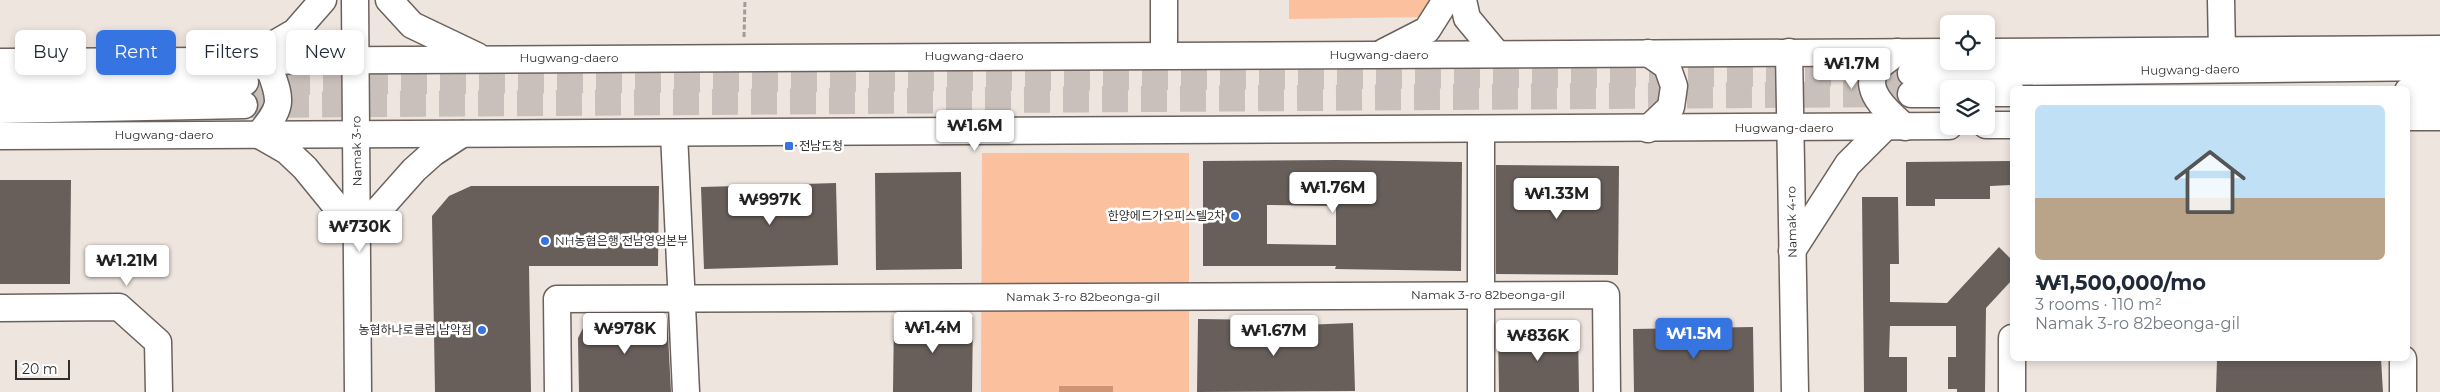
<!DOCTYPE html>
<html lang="en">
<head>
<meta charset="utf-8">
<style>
	body { margin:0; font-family:Montserrat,"Noto Sans KR",sans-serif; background:#f2f2f3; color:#1f2937; height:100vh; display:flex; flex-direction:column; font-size:19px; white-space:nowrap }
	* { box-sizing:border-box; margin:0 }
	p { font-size:16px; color:#747a83 }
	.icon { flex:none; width:28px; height:28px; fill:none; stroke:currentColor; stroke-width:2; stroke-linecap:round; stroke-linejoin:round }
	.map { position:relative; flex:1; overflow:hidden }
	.drawer { position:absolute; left:2010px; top:86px; width:400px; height:275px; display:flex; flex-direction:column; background:#fff; border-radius:8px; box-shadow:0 2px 8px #0003 }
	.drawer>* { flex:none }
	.banner { position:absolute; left:15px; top:30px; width:475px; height:45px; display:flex; gap:10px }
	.tools { position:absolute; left:1940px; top:15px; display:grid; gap:10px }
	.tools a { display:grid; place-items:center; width:55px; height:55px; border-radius:8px; background:#fff; box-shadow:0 2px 8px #0003; font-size:25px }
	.scale { position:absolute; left:15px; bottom:12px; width:55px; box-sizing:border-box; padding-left:5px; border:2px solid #322e2c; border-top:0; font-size:14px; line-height:18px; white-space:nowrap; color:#322e2c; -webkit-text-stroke:4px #fff; paint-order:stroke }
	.price { position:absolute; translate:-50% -42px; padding:0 11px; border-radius:5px; background:#fff; color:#222; font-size:16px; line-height:32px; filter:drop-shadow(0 1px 2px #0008) }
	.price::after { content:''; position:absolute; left:50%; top:30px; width:15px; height:11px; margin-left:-8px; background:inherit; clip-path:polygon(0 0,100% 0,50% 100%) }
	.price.on { background:#3674e2; color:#fff }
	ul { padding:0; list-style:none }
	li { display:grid; align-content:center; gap:10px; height:265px; padding:0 25px }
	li+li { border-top:1px solid #e0e1e3 }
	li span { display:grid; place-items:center; height:155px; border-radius:8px; color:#555 }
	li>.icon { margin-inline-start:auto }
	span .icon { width:90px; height:90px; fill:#fffc; stroke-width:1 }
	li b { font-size:21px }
	.chip { padding:0 18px; border-radius:8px; background:#fff; box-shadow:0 2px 8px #0003; font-size:18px; line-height:45px }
	.chip.on { background:#3674e2; color:#fff }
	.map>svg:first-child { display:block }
</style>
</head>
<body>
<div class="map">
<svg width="2440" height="392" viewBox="0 0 2440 392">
	<rect width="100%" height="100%" fill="#efe5df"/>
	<g fill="#fbc09e">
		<polygon points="1289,0 1436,0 1426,17 1289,19"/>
		<polygon points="982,153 1189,153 1189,392 981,392"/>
	</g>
	<rect fill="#ce9574" x="1059" y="386" width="54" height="6"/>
	<g fill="#685f5b" fill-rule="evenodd">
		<path d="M1337,160L1462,162L1461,271L1335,269L1336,266H1203V161ZM1267,205L1336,206V245L1267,244Z"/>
		<polygon points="2011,161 2011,185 1990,186 1990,199 1935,199 1935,206 1906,206 1906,162"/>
		<polygon points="1496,165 1619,166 1618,275 1496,274"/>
		<polygon points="961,172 962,269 876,270 875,173"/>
		<polygon points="0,180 71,180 70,284 0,284"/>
		<polygon points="836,183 838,265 704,269 701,187"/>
		<polygon points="471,186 659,186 658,266 529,266 531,392 435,392 432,216 449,196"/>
		<polygon points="1862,197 1898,197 1899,264 1890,264 1890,302 1947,303 1999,247 2012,260 2012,280 1986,308 1985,392 1957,392 1957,389 1948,389 1948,357 1956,357 1956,326 1890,326 1889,357 1907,357 1907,392 1864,392"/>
		<polygon points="667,316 671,392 579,392 578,338 588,318"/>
		<polygon points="894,316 973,317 972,392 893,392"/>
		<polygon points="1198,319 1278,320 1278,326 1353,323 1355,391 1197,392"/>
		<polygon points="1753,327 1754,392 1634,392 1633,329"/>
		<polygon points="1498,331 1578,331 1579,392 1499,392"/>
		<polygon points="2217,359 2381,359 2383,392 2216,392"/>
	</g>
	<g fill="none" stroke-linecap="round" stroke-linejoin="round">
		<g stroke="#c9c0bb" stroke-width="26" stroke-dasharray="26 13" stroke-linecap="butt">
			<polyline points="245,82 1911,73"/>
			<polyline points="244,105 1911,94"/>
		</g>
		<g stroke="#6b625e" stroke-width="29">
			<g id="minor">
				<polyline points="355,0 358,392"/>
				<polyline points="389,0 412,25 477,56"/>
				<polyline points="1164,0 1164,55"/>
				<polyline points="1463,0 1467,18 1497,54"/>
				<polyline points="2221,0 2222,51"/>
				<polyline points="1384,52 1427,30 1446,0"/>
				<polyline points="1789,52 1795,392"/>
				<path d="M1897,52C1891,57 1884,62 1878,67C1859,89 1890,114 1905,127"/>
				<polyline points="1986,52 2440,49"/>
				<polyline points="1648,53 1667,66 1674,86 1671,107 1648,129"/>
				<polyline points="250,58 295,32 323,0"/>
				<path d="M247,59L270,70C283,104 281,107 259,135L287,151L305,168L358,233L414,170L433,153L462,134"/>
				<polyline points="0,62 1949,52"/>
				<polyline points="1911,73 2440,67"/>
				<polyline points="0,85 245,82"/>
				<polyline points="2408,91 2440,91"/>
				<polyline points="1986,93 2012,93"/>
				<polyline points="1911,94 1949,94"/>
				<polyline points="0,110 244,105"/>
				<polyline points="2408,117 2440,117"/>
				<polyline points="1986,125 2012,125"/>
				<polyline points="1481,130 1481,392"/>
				<polyline points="674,133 686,392"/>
				<polyline points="0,136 1949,126"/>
				<polyline points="1792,251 1848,164 1885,127"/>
				<polyline points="0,308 119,307 158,342 159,392"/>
				<polyline points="558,392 557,299 1606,295 1607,392"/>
				<polyline points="2012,392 2012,338"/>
				<polyline points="2403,392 2403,359"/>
			</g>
		</g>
		<polyline stroke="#a39b97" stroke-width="3" stroke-dasharray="5 2.5" stroke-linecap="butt" points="744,37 745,0"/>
		<use href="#minor" stroke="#fff" stroke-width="26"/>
	</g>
	<g fill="#3674e2" stroke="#fff" stroke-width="2">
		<rect x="784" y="141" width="10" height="10" rx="2.5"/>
		<circle cx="1235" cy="216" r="5"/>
		<circle cx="545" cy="241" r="5"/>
		<circle cx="482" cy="330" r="5"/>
	</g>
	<g text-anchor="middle" stroke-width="5" stroke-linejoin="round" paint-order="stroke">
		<g font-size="12" fill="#322e2c" stroke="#fff">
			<text x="1379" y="59">Hugwang-daero</text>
			<text x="974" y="60">Hugwang-daero</text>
			<text x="569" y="62">Hugwang-daero</text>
			<text transform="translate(2190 70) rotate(-1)" y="4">Hugwang-daero</text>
			<text x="1784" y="132">Hugwang-daero</text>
			<text x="164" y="139">Hugwang-daero</text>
			<text transform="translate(357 151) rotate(-91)" y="4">Namak 3-ro</text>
			<text transform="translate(1792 222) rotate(-91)" y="4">Namak 4-ro</text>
			<text x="1488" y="299">Namak 3-ro 82beonga-gil</text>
			<text x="1083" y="301">Namak 3-ro 82beonga-gil</text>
		</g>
		<g font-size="12" fill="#322e2c" stroke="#fff" text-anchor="start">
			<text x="799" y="150">전남도청</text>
			<text x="1225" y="220" text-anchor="end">한양에드가오피스텔2차</text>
			<text x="555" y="245">NH농협은행 전남영업본부</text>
			<text x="472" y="334" text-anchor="end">농협하나로클럽 남악점</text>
		</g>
	</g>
</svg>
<div class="tools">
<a><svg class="icon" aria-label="locate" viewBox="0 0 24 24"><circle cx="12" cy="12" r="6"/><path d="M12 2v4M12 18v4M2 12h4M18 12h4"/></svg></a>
<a><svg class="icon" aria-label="layers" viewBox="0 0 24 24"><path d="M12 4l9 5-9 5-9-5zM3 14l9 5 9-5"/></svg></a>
</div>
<div class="scale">20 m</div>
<b class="price" style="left:1852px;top:90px">₩1.7M</b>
<b class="price" style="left:975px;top:152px">₩1.6M</b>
<b class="price" style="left:1333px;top:214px">₩1.76M</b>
<b class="price" style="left:1557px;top:220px">₩1.33M</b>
<b class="price" style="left:770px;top:226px">₩997K</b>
<b class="price" style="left:360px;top:253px">₩730K</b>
<b class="price" style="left:127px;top:287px">₩1.21M</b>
<b class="price" style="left:933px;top:354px">₩1.4M</b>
<b class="price" style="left:625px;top:355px">₩978K</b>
<b class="price" style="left:1274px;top:357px">₩1.67M</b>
<b class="price on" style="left:1694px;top:360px">₩1.5M</b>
<b class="price" style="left:1538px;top:362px">₩836K</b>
<div class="banner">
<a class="chip">Buy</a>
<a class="chip on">Rent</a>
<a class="chip">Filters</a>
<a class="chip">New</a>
</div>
<section class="drawer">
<ul>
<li><span style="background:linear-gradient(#bfe0f5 60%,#b9a48a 0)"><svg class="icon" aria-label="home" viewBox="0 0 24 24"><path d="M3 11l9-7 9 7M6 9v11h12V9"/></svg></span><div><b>₩1,500,000/mo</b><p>3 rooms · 110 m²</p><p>Namak 3-ro 82beonga-gil</p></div></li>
</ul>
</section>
</div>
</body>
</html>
